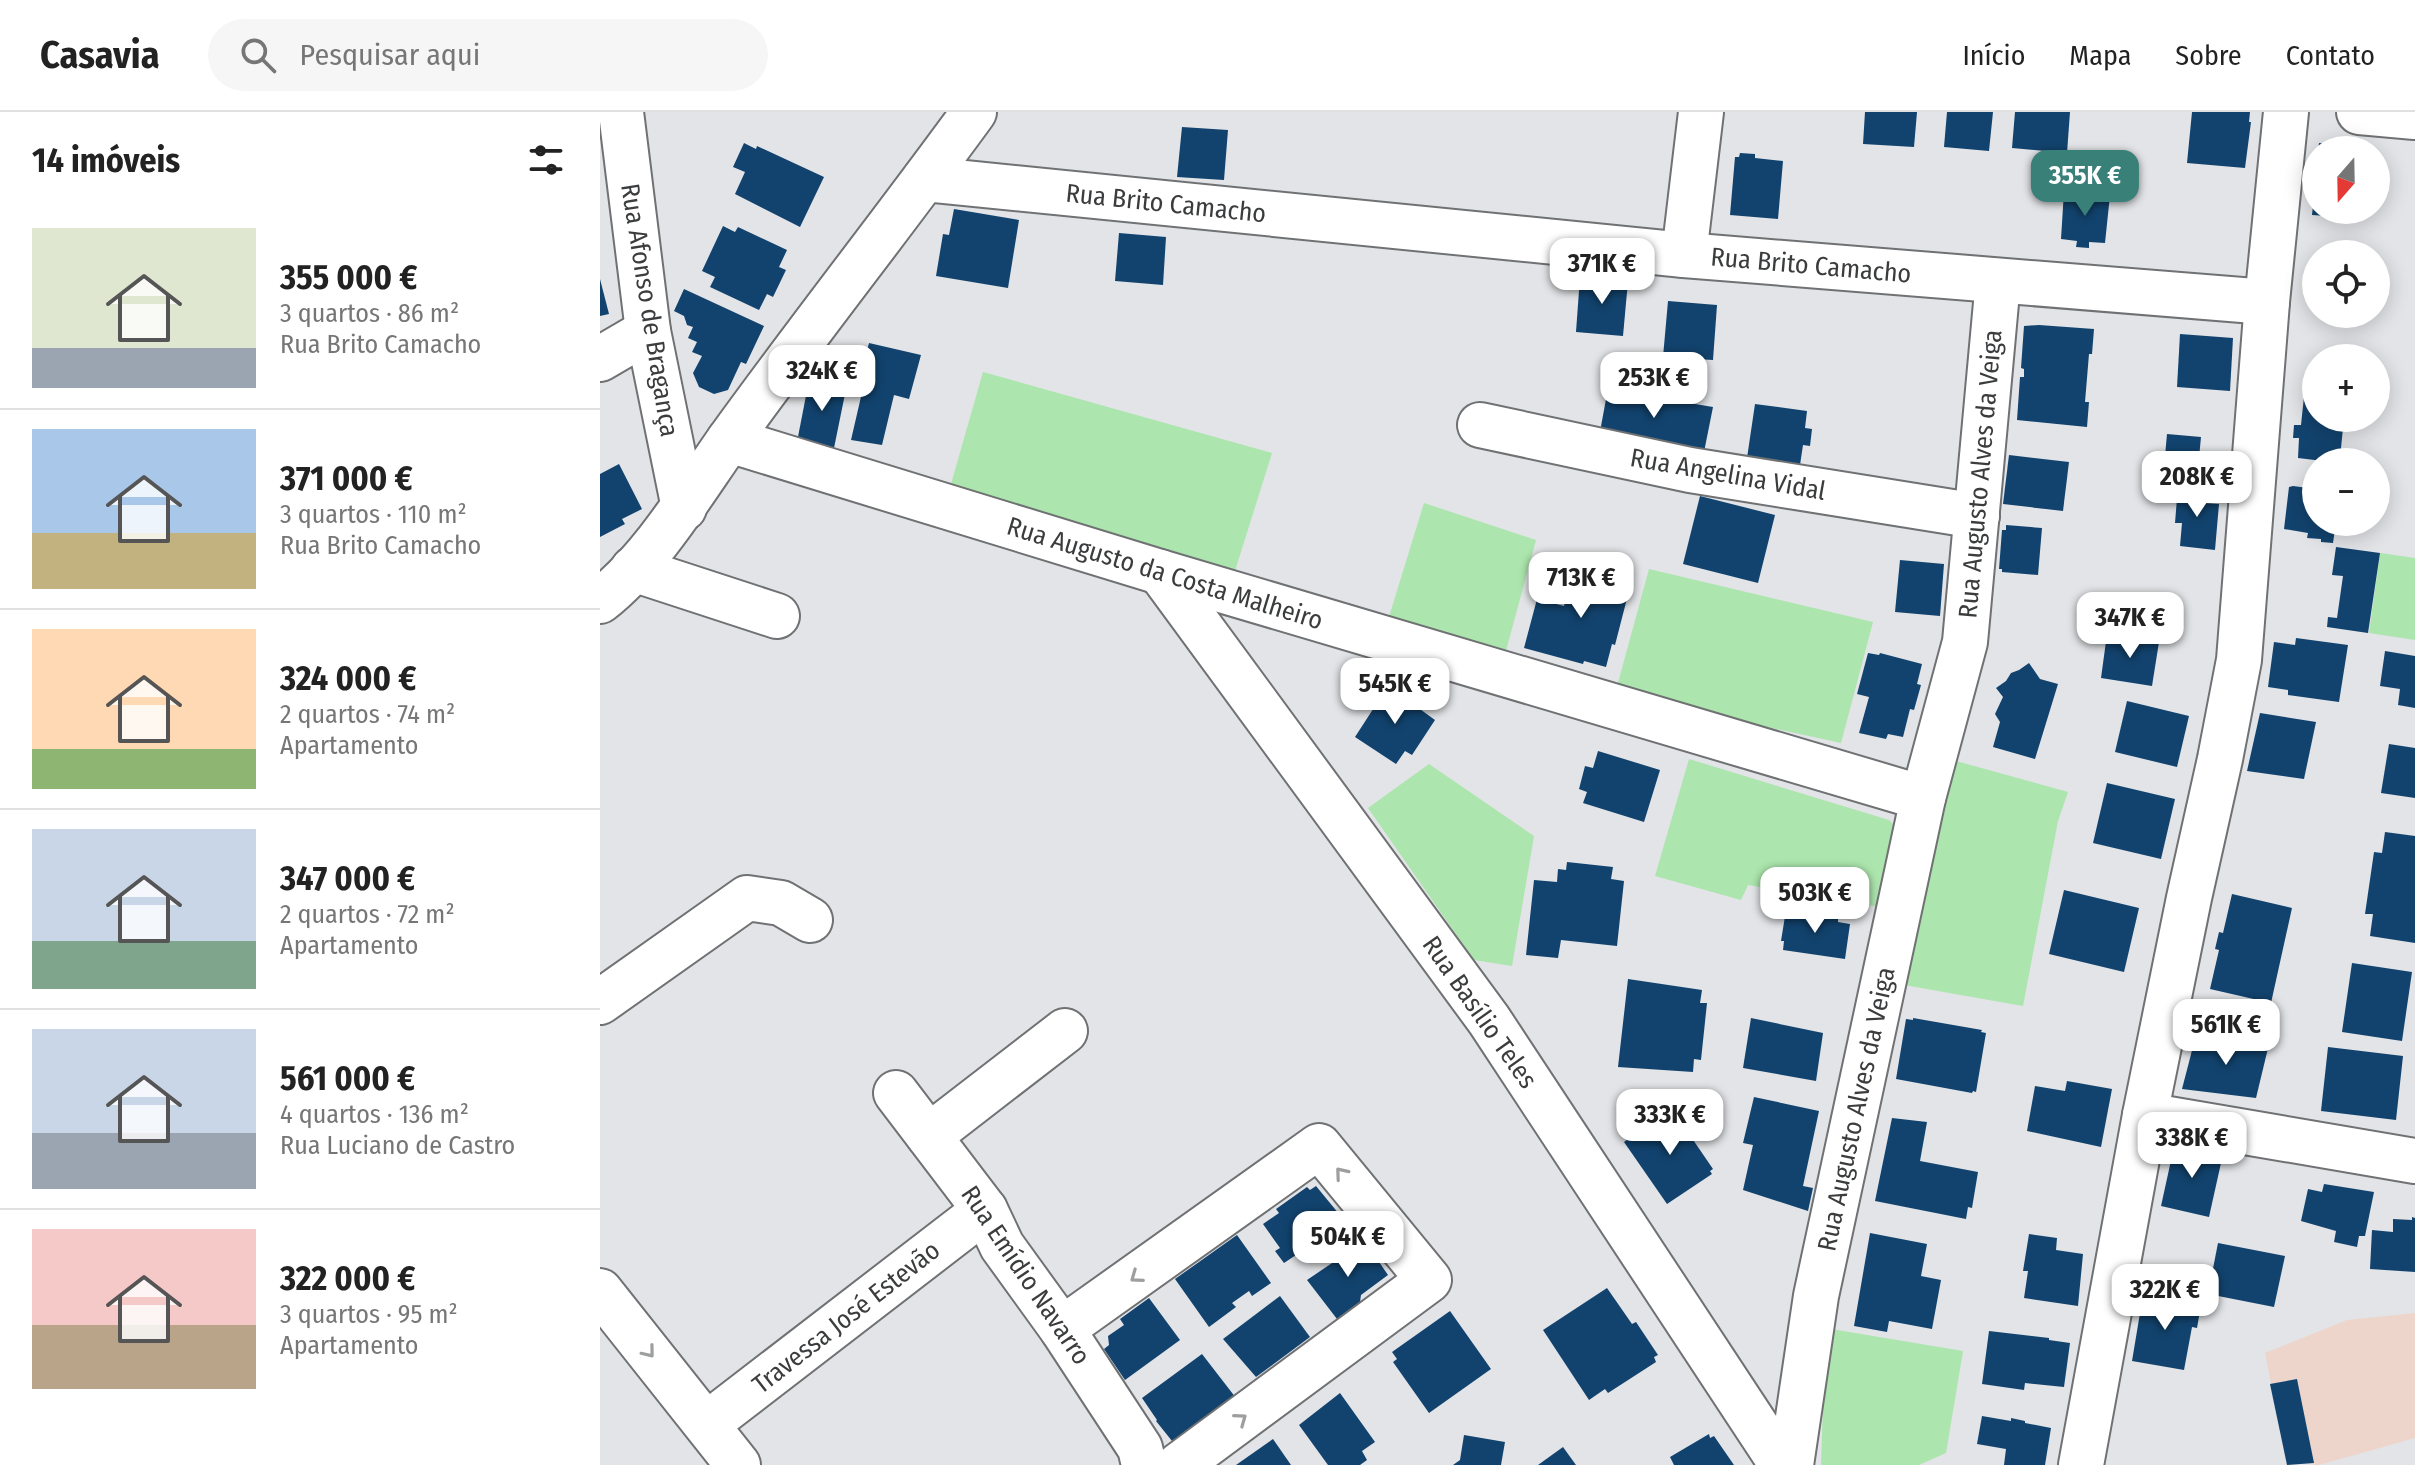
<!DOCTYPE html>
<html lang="pt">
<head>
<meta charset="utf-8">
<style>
	body { margin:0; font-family:"Fira Sans Condensed",sans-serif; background:#f6f6f6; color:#222; height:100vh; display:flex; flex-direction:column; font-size:30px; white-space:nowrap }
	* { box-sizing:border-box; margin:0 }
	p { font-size:26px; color:#767676 }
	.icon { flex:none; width:44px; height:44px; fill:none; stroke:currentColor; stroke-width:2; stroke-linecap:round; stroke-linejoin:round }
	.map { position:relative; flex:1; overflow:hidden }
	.details { display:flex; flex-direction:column; background:#fff; width:600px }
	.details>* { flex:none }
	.needle { width:52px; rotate:200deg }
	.controls { position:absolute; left:1702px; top:24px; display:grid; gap:16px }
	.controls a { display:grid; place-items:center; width:88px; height:88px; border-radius:50%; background:#fff; box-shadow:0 4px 20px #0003; font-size:40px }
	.price { position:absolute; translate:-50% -68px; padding:0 18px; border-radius:16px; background:#fff; color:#222; font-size:26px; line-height:52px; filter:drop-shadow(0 2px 4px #0008) }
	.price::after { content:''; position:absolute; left:50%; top:48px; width:24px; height:18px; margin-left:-12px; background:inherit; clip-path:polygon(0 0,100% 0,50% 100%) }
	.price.active { background:#398078; color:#fff }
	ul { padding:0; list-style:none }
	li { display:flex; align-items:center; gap:24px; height:200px; padding:0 32px }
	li+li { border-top:2px solid #e0e0e0 }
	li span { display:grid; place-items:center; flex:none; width:224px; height:160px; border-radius:0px; color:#555 }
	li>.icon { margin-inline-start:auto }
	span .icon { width:96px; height:96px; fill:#fffc; stroke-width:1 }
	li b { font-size:34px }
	h2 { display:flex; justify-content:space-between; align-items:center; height:96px; padding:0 32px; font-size:34px }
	header { display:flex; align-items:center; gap:48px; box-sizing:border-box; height:112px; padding:0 40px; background:#fff; border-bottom:2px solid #e0e0e0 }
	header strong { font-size:38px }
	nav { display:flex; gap:44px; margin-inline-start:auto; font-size:28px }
	.search { width:560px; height:72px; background:#f6f6f6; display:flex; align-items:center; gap:20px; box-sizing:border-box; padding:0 28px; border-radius:44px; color:#767676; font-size:30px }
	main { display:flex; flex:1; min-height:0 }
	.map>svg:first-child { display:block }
</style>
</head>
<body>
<header>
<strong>Casavia</strong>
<div class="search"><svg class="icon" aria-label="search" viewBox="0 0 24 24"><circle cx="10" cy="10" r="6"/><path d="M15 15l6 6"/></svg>Pesquisar aqui</div>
<nav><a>Início</a><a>Mapa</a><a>Sobre</a><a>Contato</a></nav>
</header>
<main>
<section class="details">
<h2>14 imóveis<svg class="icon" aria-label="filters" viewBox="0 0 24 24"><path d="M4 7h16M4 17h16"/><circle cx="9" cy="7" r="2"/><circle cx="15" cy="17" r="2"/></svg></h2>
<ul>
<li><span style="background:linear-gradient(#dfe7d0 75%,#9aa5b1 0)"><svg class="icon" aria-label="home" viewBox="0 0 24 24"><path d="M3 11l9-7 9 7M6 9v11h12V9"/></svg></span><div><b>355 000 €</b><p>3 quartos · 86 m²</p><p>Rua Brito Camacho</p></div></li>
<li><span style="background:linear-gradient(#a9c7e8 65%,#c2b280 0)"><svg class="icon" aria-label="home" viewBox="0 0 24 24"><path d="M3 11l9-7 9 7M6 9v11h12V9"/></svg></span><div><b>371 000 €</b><p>3 quartos · 110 m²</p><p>Rua Brito Camacho</p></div></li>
<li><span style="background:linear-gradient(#ffd9b3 75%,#8fb573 0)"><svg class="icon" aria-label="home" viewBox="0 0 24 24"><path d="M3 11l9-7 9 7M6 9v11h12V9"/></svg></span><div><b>324 000 €</b><p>2 quartos · 74 m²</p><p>Apartamento</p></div></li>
<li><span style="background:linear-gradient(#c9d6e8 70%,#7fa58c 0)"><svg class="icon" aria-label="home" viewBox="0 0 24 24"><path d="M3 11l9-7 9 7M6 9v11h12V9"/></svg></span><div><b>347 000 €</b><p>2 quartos · 72 m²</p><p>Apartamento</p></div></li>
<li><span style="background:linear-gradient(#c9d6e8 65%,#9aa5b1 0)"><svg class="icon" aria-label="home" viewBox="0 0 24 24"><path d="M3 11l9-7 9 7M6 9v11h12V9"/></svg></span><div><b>561 000 €</b><p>4 quartos · 136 m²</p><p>Rua Luciano de Castro</p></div></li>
<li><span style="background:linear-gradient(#f6c9c9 60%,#b9a48a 0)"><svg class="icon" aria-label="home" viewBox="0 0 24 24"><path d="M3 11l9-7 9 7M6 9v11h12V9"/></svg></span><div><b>322 000 €</b><p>3 quartos · 95 m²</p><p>Apartamento</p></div></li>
</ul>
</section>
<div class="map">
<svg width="1815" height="1353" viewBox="0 0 1815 1353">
	<rect width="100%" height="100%" fill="#e2e4e7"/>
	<polygon fill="#edd5cb" points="1815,1201 1815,1326 1719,1353 1714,1353 1713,1351 1687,1353 1665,1241 1747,1208"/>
	<g fill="#ace5ad">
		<polygon points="383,260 672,341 635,459 545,436 349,379"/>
		<polygon points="824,391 936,428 904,546 788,508"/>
		<polygon points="1780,441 1815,446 1815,528 1769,521"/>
		<polygon points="1049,457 1273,510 1241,631 1015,582"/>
		<polygon points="1089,647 1289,708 1294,713 1296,721 1280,795 1148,773 1141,788 1055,764"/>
		<polygon points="1356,649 1468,680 1458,709 1423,894 1304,873 1329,766 1325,760"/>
		<polygon points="829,652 934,724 912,854 874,848 768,696"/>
		<polygon points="1231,1217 1363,1239 1346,1341 1319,1353 1221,1353 1223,1292"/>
	</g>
	<g fill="#12436e">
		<polygon points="1265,0 1317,0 1314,35 1263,32"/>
		<polygon points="1347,0 1393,0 1389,39 1344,35"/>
		<polygon points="1415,0 1470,0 1467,41 1412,36"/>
		<polygon points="1592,0 1650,0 1649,10 1651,10 1645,56 1587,51"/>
		<polygon points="582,15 628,18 624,68 577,65"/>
		<polygon points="144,31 156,37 157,34 224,65 200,115 135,82 145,60 133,55"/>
		<polygon points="1719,31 1770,36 1770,38 1718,38"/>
		<polygon points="1140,41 1155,42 1155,46 1183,49 1178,107 1130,103 1135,45 1139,45"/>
		<polygon points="1464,79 1510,83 1505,131 1489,130 1489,136 1476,135 1477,129 1461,127"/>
		<polygon points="1714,84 1716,84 1716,98 1744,98 1743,105 1712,103"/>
		<polygon points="354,97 419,108 408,176 336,164 343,122 349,123"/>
		<polygon points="123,114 135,120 138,115 187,138 179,155 186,158 173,185 167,182 159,198 110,175 115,165 102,159"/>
		<polygon points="519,121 566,125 563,173 515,169"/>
		<polygon points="980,165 1028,169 1023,224 976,220"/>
		<polygon points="0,167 9,202 0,204"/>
		<polygon points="84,177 164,214 146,252 141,250 128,278 114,282 99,275 93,261 102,244 92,240 97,230 88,226 93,215 87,213 84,204 74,199"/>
		<polygon points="1068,189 1117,193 1113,248 1063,245"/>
		<polygon points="1439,213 1494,217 1492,242 1489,242 1485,290 1489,290 1487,315 1417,308 1420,265 1424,265 1424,257 1421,256 1424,214"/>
		<polygon points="1580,222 1633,226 1630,279 1577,275"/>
		<polygon points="269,231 321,243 309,287 294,283 282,333 251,328 263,276 258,274"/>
		<polygon points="210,263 247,272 233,341 197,330"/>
		<polygon points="1009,271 1060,281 1059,286 1113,295 1104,340 999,325"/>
		<polygon points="1705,275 1716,277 1716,306 1744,306 1740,346 1724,344 1723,349 1698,346 1699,326 1693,326 1694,313 1701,313"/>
		<polygon points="1155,292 1207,299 1205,316 1212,317 1210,334 1203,333 1200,353 1147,346"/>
		<polygon points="1567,322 1601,325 1599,346 1606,347 1606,359 1564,355"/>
		<polygon points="1409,343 1469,350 1463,399 1403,392"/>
		<polygon points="19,352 42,397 22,407 25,412 0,425 0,362"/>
		<polygon points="1578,374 1605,377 1604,391 1619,392 1615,438 1580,434 1582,411 1575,411"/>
		<polygon points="1693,374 1716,377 1716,410 1736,410 1733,431 1721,430 1721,427 1707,426 1708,421 1684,417 1689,375"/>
		<polygon points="1100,384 1175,403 1158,471 1083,452"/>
		<polygon points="1406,413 1442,416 1438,463 1402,460 1402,457 1399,457 1402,418 1406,418"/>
		<polygon points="1736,435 1780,441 1768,521 1727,515 1728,505 1737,506 1743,464 1732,463"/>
		<polygon points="1300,448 1344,452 1340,504 1295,500"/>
		<polygon points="974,455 1031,471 1015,533 1012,532 1006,555 984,549 983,552 924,536 937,487 964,494"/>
		<polygon points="1507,522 1559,530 1552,574 1501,566"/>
		<polygon points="1696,526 1748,533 1739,590 1688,583 1688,578 1668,575 1674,530 1695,533"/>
		<polygon points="1785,539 1815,544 1815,596 1798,593 1800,577 1780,574"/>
		<polygon points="1268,541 1279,543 1280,541 1322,552 1317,572 1321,573 1314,598 1310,597 1303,625 1288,622 1286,627 1259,621 1269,585 1257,582"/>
		<polygon points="1429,551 1440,567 1458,572 1435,647 1393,635 1400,610 1395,602 1403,585 1396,576 1406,569 1411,561 1419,558"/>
		<polygon points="788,574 835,608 812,643 805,639 796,652 755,625"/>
		<polygon points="1527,589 1589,604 1577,655 1515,640"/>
		<polygon points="1660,601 1716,610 1704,667 1647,659"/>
		<polygon points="1789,632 1815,636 1815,686 1781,681"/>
		<polygon points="998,639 1060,658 1044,710 983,691 987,680 979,677 985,654 993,656"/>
		<polygon points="1507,671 1575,687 1561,747 1493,731"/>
		<polygon points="1785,720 1815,724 1815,831 1770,824 1773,802 1765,802 1774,740 1782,741"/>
		<polygon points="967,750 1013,755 1011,767 1024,769 1017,834 961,828 958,846 926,843 934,768 957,770 958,757 966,758"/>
		<polygon points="1464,778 1539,796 1524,860 1449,842"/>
		<polygon points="1632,782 1692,796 1671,891 1610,877 1619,838 1615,837 1619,820 1623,821"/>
		<polygon points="1186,798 1238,806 1238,810 1250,812 1245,847 1183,838 1184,829 1181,829"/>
		<polygon points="1752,851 1812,860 1802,929 1742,920"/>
		<polygon points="1028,867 1102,878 1100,891 1107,891 1101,948 1094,947 1093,960 1018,955"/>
		<polygon points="1151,906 1223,921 1216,969 1143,956"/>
		<polygon points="1313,906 1382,918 1381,920 1386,921 1376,980 1373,979 1372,981 1296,967 1306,907 1313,908"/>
		<polygon points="1596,923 1669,932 1656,986 1582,977"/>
		<polygon points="1728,935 1803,944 1796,1008 1721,999"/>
		<polygon points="1467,969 1512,977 1501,1035 1427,1019 1435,974 1465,979"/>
		<polygon points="1154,985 1219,999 1203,1074 1213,1076 1208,1099 1143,1078 1153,1033 1143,1031"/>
		<polygon points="1072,997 1113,1057 1110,1059 1112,1062 1067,1092 1024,1030 1031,1025 1032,1027"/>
		<polygon points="1292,1006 1327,1010 1320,1049 1378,1060 1372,1096 1368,1095 1366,1107 1275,1089"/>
		<polygon points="1575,1030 1623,1042 1609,1105 1561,1094"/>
		<polygon points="1724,1072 1774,1080 1765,1124 1759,1124 1757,1135 1734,1130 1736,1119 1701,1109 1708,1077 1722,1080"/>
		<polygon points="716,1074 744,1108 740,1111 741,1113 684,1151 675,1139 680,1136 663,1112 679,1101 676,1097 707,1075 710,1078"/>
		<polygon points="1812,1105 1815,1106 1815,1160 1770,1157 1772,1118 1793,1120 1793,1107 1812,1108"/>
		<polygon points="1270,1121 1327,1132 1321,1164 1341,1168 1332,1217 1289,1209 1287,1220 1254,1214"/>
		<polygon points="1429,1122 1457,1126 1456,1138 1483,1142 1478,1194 1424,1186 1428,1159 1423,1159"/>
		<polygon points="637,1123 671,1171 652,1184 649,1179 632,1191 636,1195 609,1215 575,1167"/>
		<polygon points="766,1128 779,1145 777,1147 788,1163 761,1183 760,1190 737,1207 707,1168"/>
		<polygon points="1618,1131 1685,1144 1674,1195 1608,1182"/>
		<polygon points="1007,1176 1032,1212 1036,1210 1058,1243 1054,1245 1056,1250 1008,1281 1005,1277 989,1288 943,1218"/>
		<polygon points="1543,1183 1601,1193 1597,1216 1592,1215 1584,1258 1532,1249"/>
		<polygon points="680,1184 710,1225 656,1265 623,1227"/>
		<polygon points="549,1186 580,1228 525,1268 504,1237 509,1233 508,1224 524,1213 520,1207"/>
		<polygon points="850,1199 891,1257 829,1301 793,1250 797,1247 792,1240"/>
		<polygon points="1389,1219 1449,1226 1449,1228 1470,1231 1464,1275 1425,1271 1424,1278 1382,1272"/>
		<polygon points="602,1242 636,1286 576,1329 572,1329 556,1309 557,1308 542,1286"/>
		<polygon points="1697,1267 1714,1351 1687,1353 1670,1272"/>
		<polygon points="740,1281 775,1330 762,1339 767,1348 760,1353 728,1353 699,1313"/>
		<polygon points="1382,1304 1411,1309 1411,1306 1425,1309 1425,1311 1451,1316 1445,1353 1404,1353 1406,1337 1377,1332"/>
		<polygon points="1109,1322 1110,1326 1114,1324 1134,1353 1074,1353 1070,1345"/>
		<polygon points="864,1323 905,1330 901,1353 853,1353 860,1348"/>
		<polygon points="673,1327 691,1353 636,1353"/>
		<polygon points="963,1335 976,1353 938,1353"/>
	</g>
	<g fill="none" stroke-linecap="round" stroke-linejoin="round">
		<g stroke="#6f7173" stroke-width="48">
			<g id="minor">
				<polyline points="21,0 48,219 84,396"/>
				<polyline points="1759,0 1815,5"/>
				<polyline points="325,67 1084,143 1667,190"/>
				<polyline points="1084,143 1101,0"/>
				<polyline points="0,247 48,219"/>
				<polyline points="880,313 1090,358 1377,404"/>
				<polyline points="129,328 560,460 1323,686"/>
				<polyline points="33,457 177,504"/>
				<polyline points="560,460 889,908 1182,1353"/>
				<path d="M0,489C52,448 91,382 129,328C209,217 294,110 374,0"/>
				<polyline points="0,890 147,786 181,791 210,808"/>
				<polyline points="296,981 385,1098 402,1134 462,1217 540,1336 544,1353"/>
				<polyline points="1545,1003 1815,1049"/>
				<polyline points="329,1024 465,919"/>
				<polyline points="0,1179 138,1353"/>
				<polyline points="462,1217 719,1034 829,1168 579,1353"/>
				<polyline points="107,1312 385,1098"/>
				<polyline points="1191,1353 1216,1184 1323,686 1365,530 1398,169"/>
				<polyline points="1481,1353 1545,1003 1589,786 1620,647 1639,548 1667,190 1686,0"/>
			</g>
		</g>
		<use href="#minor" stroke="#fff" stroke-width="44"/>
	</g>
	<defs><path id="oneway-chevron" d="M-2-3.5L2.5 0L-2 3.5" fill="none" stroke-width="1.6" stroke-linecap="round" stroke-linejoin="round" transform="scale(2)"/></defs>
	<g stroke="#9d9e9e">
		<use href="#oneway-chevron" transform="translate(741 1061) rotate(-130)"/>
		<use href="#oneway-chevron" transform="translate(536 1165) rotate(144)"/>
		<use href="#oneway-chevron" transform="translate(49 1240) rotate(51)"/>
		<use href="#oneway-chevron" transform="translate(641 1307) rotate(-36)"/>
	</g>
	<g text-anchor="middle" stroke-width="8" stroke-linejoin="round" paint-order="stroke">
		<g font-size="26" fill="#3b3c3d" stroke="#fff">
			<text transform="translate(566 91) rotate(6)" y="9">Rua Brito Camacho</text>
			<text transform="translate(1211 153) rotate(5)" y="9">Rua Brito Camacho</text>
			<text transform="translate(50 198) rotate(81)" y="9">Rua Afonso de Bragança</text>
			<text transform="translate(1128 362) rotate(10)" y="9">Rua Angelina Vidal</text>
			<text transform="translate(1380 362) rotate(-85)" y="9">Rua Augusto Alves da Veiga</text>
			<text transform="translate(565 461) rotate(17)" y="9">Rua Augusto da Costa Malheiro</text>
			<text transform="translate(880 900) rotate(55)" y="9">Rua Basílio Teles</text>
			<text transform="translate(1256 997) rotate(-78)" y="9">Rua Augusto Alves da Veiga</text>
			<text transform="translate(426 1163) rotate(56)" y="9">Rua Emídio Navarro</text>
			<text transform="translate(246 1205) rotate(-38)" y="9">Travessa José Estevão</text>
		</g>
	</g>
</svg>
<div class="controls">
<a><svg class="needle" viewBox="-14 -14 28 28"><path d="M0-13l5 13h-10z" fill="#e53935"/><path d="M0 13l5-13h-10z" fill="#767676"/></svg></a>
<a><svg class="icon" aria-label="locate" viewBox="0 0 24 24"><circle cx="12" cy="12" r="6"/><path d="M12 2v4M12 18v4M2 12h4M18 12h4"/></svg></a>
<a>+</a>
<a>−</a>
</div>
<b class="price active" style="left:1485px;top:106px">355K €</b>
<b class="price" style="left:1002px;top:194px">371K €</b>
<b class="price" style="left:222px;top:301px">324K €</b>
<b class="price" style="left:1054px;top:308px">253K €</b>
<b class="price" style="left:1597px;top:407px">208K €</b>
<b class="price" style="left:981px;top:508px">713K €</b>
<b class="price" style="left:1530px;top:548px">347K €</b>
<b class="price" style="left:795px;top:614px">545K €</b>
<b class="price" style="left:1215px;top:823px">503K €</b>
<b class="price" style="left:1626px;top:955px">561K €</b>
<b class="price" style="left:1070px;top:1045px">333K €</b>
<b class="price" style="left:1592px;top:1068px">338K €</b>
<b class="price" style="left:748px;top:1167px">504K €</b>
<b class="price" style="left:1565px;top:1220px">322K €</b>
</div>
</main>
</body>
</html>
